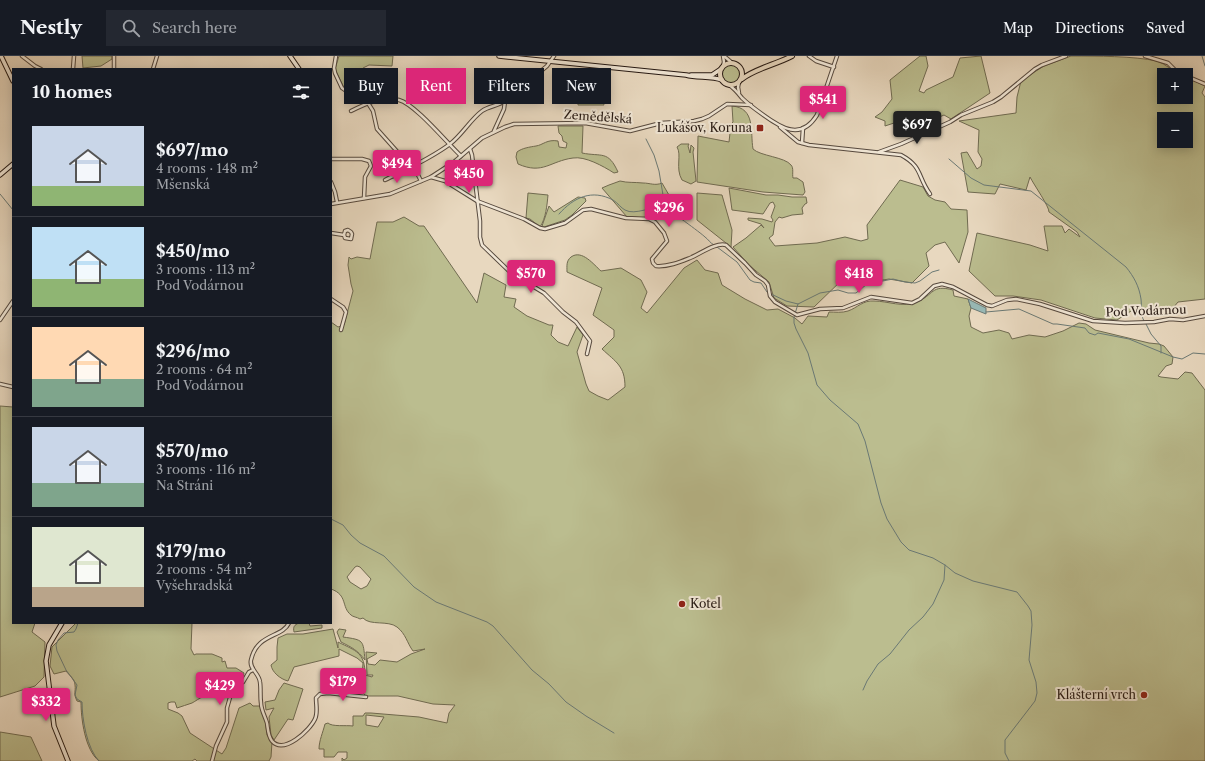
<!DOCTYPE html>
<html lang="en">
<head>
<meta charset="utf-8">
<style>
	body { margin:0; font-family:"Libre Caslon Text",serif; background:#242831; color:#f1f3f6; height:100vh; display:flex; flex-direction:column; font-size:15px; white-space:nowrap }
	* { box-sizing:border-box; margin:0 }
	p { font-size:13px; color:#9ea1a6 }
	.icon { flex:none; width:22px; height:22px; fill:none; stroke:currentColor; stroke-width:2; stroke-linecap:round; stroke-linejoin:round }
	.map { position:relative; flex:1; overflow:hidden }
	.sheet { position:absolute; left:12px; top:12px; width:320px; height:556px; display:flex; flex-direction:column; background:#171b24; border-radius:0px; box-shadow:0 2px 10px #0003 }
	.sheet>* { flex:none }
	.guide { position:absolute; left:344px; top:12px; width:380px; height:36px; display:flex; gap:8px }
	.controls { position:absolute; left:1157px; top:12px; display:grid; gap:8px }
	.controls a { display:grid; place-items:center; width:36px; height:36px; border-radius:0px; background:#171b24; box-shadow:0 2px 10px #0003; font-size:20px }
	.price { position:absolute; translate:-50% -34px; padding:0 9px; border-radius:4px; background:#db2777; color:#fff; font-size:13px; line-height:26px; filter:drop-shadow(0 1px 2px #0008) }
	.price::after { content:''; position:absolute; left:50%; top:24px; width:12px; height:9px; margin-left:-6px; background:inherit; clip-path:polygon(0 0,100% 0,50% 100%) }
	.price.current { background:#222; color:#fff }
	ul { padding:0; list-style:none }
	li { display:flex; align-items:center; gap:12px; height:100px; padding:0 20px }
	li+li { border-top:1px solid #363941 }
	li span { display:grid; place-items:center; flex:none; width:112px; height:80px; border-radius:0px; color:#555 }
	li>.icon { margin-inline-start:auto }
	span .icon { width:48px; height:48px; fill:#fffc; stroke-width:1 }
	li b { font-size:17px }
	h2 { display:flex; justify-content:space-between; align-items:center; height:48px; padding:0 20px; font-size:17px }
	.chip { padding:0 14px; border-radius:0px; background:#171b24; box-shadow:0 2px 10px #0003; font-size:14px; line-height:36px }
	.chip.current { background:#db2777; color:#fff }
	header { display:flex; align-items:center; gap:24px; box-sizing:border-box; height:56px; padding:0 20px; background:#171b24; border-bottom:1px solid #363941 }
	header strong { font-size:19px }
	nav { display:flex; gap:22px; margin-inline-start:auto; font-size:14px }
	.search { width:280px; height:36px; background:#242831; display:flex; align-items:center; gap:10px; box-sizing:border-box; padding:0 14px; border-radius:0px; color:#9ea1a6; font-size:15px }
	.map>svg:first-child { display:block }
</style>
</head>
<body>
<header>
<strong>Nestly</strong>
<div class="search"><svg class="icon" aria-label="search" viewBox="0 0 24 24"><circle cx="10" cy="10" r="6"/><path d="M15 15l6 6"/></svg>Search here</div>
<nav><a>Map</a><a>Directions</a><a>Saved</a></nav>
</header>
<div class="map">
<svg width="1205" height="705" viewBox="0 0 1205 705">
	<rect width="100%" height="100%" fill="#e8d8bf"/>
	<filter id="stains"><feTurbulence type="fractalNoise" baseFrequency=".005" numOctaves="4"/><feColorMatrix values="0 0 0 0 .2 0 0 0 0 .09 0 0 0 0 .02 0 0 0 .5 -.17"/></filter>
	<radialGradient id="worn" r=".72"><stop offset=".6" stop-color="#630" stop-opacity="0"/><stop offset="1" stop-color="#630" stop-opacity=".3"/></radialGradient>
	<g fill="#bbbd8f" stroke="#706b51" fill-rule="evenodd">
		<polygon points="82,0 112,0 112,3 101,10 83,12"/>
		<polygon points="339,0 393,0 392,10 369,9 363,12 361,35 363,36 351,36 344,32 335,13"/>
		<polygon points="920,0 926,0 928,10 919,35 924,37 926,34 953,21 960,2 981,0 990,37 951,63 944,59 924,68 914,56 900,65 885,70 885,65 875,61 882,56 892,43 890,24"/>
		<path d="M1071,0C1097,0 1133,0 1157,5C1166,8 1172,15 1181,19H1164V41H1186V21L1205,30L1202,37L1205,41V243L1178,246L1173,252L1131,255L1117,264L1095,262L1041,244L1013,240H995L969,215L977,177L1030,189L1048,195L1044,170H1062L1065,177L1069,173L1080,181L1077,176L1049,156C1049,150 1034,129 1030,121L1026,134L1000,128L995,138L968,136L961,97L967,96L977,113L981,110L982,103L978,96L979,74L959,65L1016,57L1017,41L1021,25L1042,11ZM1164,63H1186V85H1164Z"/>
		<circle cx="731" cy="18" r="9"/>
		<polygon points="578,25 594,26 599,27 604,49 578,49"/>
		<path d="M732,50C756,52 750,76 753,93C760,100 785,101 791,109C794,112 792,118 793,122H797L803,126L805,136L803,139L763,136L697,126L698,80L729,86L731,68L733,66Z"/>
		<path d="M558,70H583L582,97C602,101 608,94 618,116L614,117C603,110 585,100 573,102C550,105 543,119 518,108L516,101L517,96C522,92 530,91 536,90C543,89 547,83 558,85L559,91L566,92L567,87L563,85L562,80L559,77Z"/>
		<path d="M681,88H689L688,90L690,97L691,89L694,92L693,96L696,125L691,128L682,124C675,112 682,99 677,91Z"/>
		<polygon points="900,124 923,131 928,140 935,144 945,146 951,153 967,154 968,176 959,207 945,186 935,189 926,197 929,210 912,227 889,223 865,227 859,218 847,210 844,222 814,251 787,250 774,242 769,226 749,209 733,191 746,182 761,169 764,172 761,168 748,164 748,162 762,163 772,166 773,164 771,161 775,150 773,146 770,147 763,158 732,154 729,132 766,139 778,139 792,141 806,141 807,147 805,148 802,152 803,158 792,159 782,162 779,161 775,166 773,179 769,182 775,190 817,187 845,181 861,185 868,183 867,169"/>
		<path d="M620,125C628,127 634,126 643,127C650,127 655,130 662,127L673,146L656,155L654,162L627,161L602,132L609,129Z"/>
		<path d="M528,137L548,139C547,149 546,162 540,171L530,163L526,162Z"/>
		<polygon points="697,137 722,139 732,174 731,191 697,164"/>
		<polygon points="578,141 585,142 586,145 572,159 565,164 544,171 542,170 549,150 554,156"/>
		<path d="M404,161L419,170H424L477,247L484,217L506,229L504,241L516,243L514,251L527,260L549,269H553L551,279L558,286L568,290L577,271L583,279L577,296L586,328L589,335L598,340L608,344L625,331C625,310 616,306 602,293L614,281V274L593,259L602,232L567,216C567,210 566,205 571,201C582,193 594,209 601,215L621,212L641,224L647,236L641,252L647,257L684,212L697,204L705,214L718,217L722,229L745,243L767,254L778,253L795,262L802,268L808,260L827,261L829,256C835,256 842,257 848,255C857,252 863,244 874,245C888,245 903,252 917,246C934,239 931,228 953,234L954,240L968,243L971,252L969,260L971,271L983,277L999,274L1009,277L1012,283L1029,279L1045,281L1063,275L1079,267L1086,268L1095,274L1149,287L1159,288L1164,290L1173,301L1172,308L1166,310L1158,320L1161,321L1178,323L1185,316L1192,317L1205,334V705H342V702L344,704L347,702V696H338L334,701H324V693H319C319,685 323,676 325,668L328,667C332,671 346,669 353,670V660H363L365,657H371L419,661L447,667L449,657L455,649L433,648L398,640H366L361,635L363,607L357,602L339,593V600L294,611L288,625C280,623 272,616 271,609L277,604V591L278,582L287,578H303L333,573L338,592V586C356,595 365,596 365,619L372,621L373,619H367L366,596L377,597L376,598L367,603L368,608L375,609L380,604L397,606L411,598L425,593L413,595C407,587 406,578 397,571C388,564 370,570 363,562L360,563C357,561 353,561 351,559C341,551 348,539 331,533V266L338,271L344,269L353,235L351,228L348,209L349,201L351,203L357,201L370,203L377,166H393ZM357,510L360,511L371,523L367,530L361,533L350,526L347,521L355,511ZM366,659L384,661L378,671L366,669Z"/>
		<polygon points="0,350 13,351 13,567 35,567 32,576 45,586 44,621 35,630 0,641"/>
		<path d="M76,567H192L191,593L194,599L196,598H212L222,602V606L225,605L227,612H236L244,617C241,634 217,636 203,641C199,642 196,645 192,647C187,649 182,650 177,652L175,646H171L168,647V653L178,657L182,660L190,677L222,698L226,692L239,652L250,647L253,650H260L263,660H265L267,679L272,686L271,701L269,705H197L195,703L192,705H99C85,694 81,663 81,646L77,645C73,637 76,636 75,629C75,623 69,619 66,615L54,618L50,610L52,591Z"/>
		<path d="M299,567H309L310,570L322,569V572L294,576C293,571 294,569 299,567Z"/>
		<path d="M339,573L346,574L343,581C364,584 363,584 365,604C357,594 353,592 341,586L337,576Z"/>
		<polygon points="284,627 303,633 293,664 288,663 274,684 271,679 269,661 274,652 266,654 265,646 275,644 279,634"/>
		<polygon points="0,676 31,681 42,705 0,705"/>
	</g>
	<polygon fill="#98b9b6" stroke="#6a7975" points="968,243 986,252 986,258 971,252"/>
	<g fill="none" stroke-linecap="round" stroke-linejoin="round">
		<g stroke="#6a7975" stroke-width="1">
			<polyline points="1202,0 1205,10"/>
			<polyline points="646,83 654,99 659,115 665,151"/>
			<path d="M949,103L971,122L984,129L1031,135L1126,211C1134,221 1139,230 1141,243C1142,251 1140,258 1144,265"/>
			<polyline points="0,138 13,154"/>
			<path d="M559,158C574,141 592,133 613,144C618,147 621,152 625,154C635,160 653,149 665,152C668,153 701,177 705,181C708,183 710,187 714,189"/>
			<polyline points="717,191 737,206 750,224 754,226 761,227 767,236"/>
			<polyline points="771,238 786,245 798,248 820,237 838,234 848,237 856,237 867,228 893,223 905,226 915,227 920,225 932,216 939,214"/>
			<polyline points="798,248 794,261 794,267 796,273 808,297 817,329 830,344 858,368 865,385 881,447 887,463 901,486 909,494 933,502 945,509 955,517 973,525 1017,536 1028,550 1031,555 1032,569 1029,604 1036,626 1037,637 1035,645 1005,684 1005,697 1009,705"/>
			<polyline points="986,256 1019,253 1053,268 1057,268 1085,272 1089,277 1095,279 1098,277 1129,283 1173,301 1182,303 1193,297 1205,298"/>
			<polyline points="1146,268 1151,278 1161,290 1161,297"/>
			<polyline points="331,463 343,469 351,479 360,487 384,500 414,531 436,546 487,566 493,570 532,614 549,628 566,646 586,660 614,677"/>
			<path d="M78,567L76,573L74,576L64,577L58,584L56,589L57,595L66,614L77,629L75,639L77,643L82,646C82,663 87,693 99,705"/>
			<polyline points="863,634 867,625 878,608 890,598 909,574 923,561 933,548 944,524 945,509"/>
		</g>
		<g stroke="#56493e" stroke-width="4.5">
			<g id="street">
				<polyline points="22,0 35,10 41,13"/>
				<polyline points="336,0 334,12 335,17 342,32 352,39 368,47 373,55 377,73 411,111"/>
				<polyline points="724,0 731,6"/>
				<polyline points="809,0 816,5 834,11"/>
				<polyline points="1145,0 1168,7 1175,14 1184,19"/>
				<polyline points="723,10 724,6 723,0"/>
				<polyline points="73,13 74,0"/>
				<polyline points="114,13 114,0"/>
				<polyline points="153,13 157,0"/>
				<polyline points="1186,20 1205,28"/>
				<polyline points="739,26 738,31 739,37"/>
				<path d="M729,29C734,32 738,37 742,42C748,48 755,53 762,58C781,72 801,85 817,59L837,0"/>
				<polyline points="352,38 383,43"/>
				<path d="M351,55C365,48 382,40 399,44C415,48 447,87 461,100"/>
				<path d="M780,71L798,86L809,89L901,99C923,111 917,120 930,138"/>
				<polyline points="494,75 504,53 505,45 547,10 554,0"/>
				<polyline points="802,87 803,72"/>
				<polyline points="470,93 472,99 480,165 480,181 482,189 511,217 544,237 563,256 576,266 590,285 587,298"/>
				<polyline points="879,96 901,88 950,66 961,59 993,46 1001,41 1035,13 1042,9 1066,0"/>
				<polyline points="331,103 362,103 369,105 371,110 365,121 364,142"/>
				<polyline points="413,109 421,125"/>
				<path d="M431,121L445,125L477,145L524,163L540,172L545,173L565,167L583,154L591,153L626,162L649,163L655,166L664,177L667,185L652,203L653,207L656,210C668,211 680,206 690,202C700,198 716,186 726,189L745,207L756,219L765,225L768,229L770,240L775,246L797,259L820,253L843,252L871,241L912,247L920,243L934,230L942,228L953,231L987,249L992,250L1007,244L1016,243L1040,248L1093,265L1125,267L1154,266L1170,263L1183,264L1205,260"/>
				<path d="M385,124C407,113 430,103 450,88C462,79 470,64 482,55C489,50 498,50 505,45"/>
				<polyline points="331,126 335,136 337,146"/>
				<polyline points="331,148 390,138 431,121 454,106 482,82 505,71 514,68 585,67 630,75 661,67 694,65 702,63 709,60 727,48 751,49"/>
				<polyline points="331,177 344,179 345,182 351,183 352,178 351,176 348,174 345,175 344,179"/>
				<polyline points="331,243 343,251 346,256 341,274"/>
				<polyline points="0,264 13,245"/>
				<polyline points="0,328 13,331"/>
				<path d="M289,567C282,582 257,577 251,604C249,613 259,617 260,626C261,633 260,640 261,647C261,654 265,660 267,667C268,673 268,680 272,685C284,699 310,674 315,663C318,657 316,649 316,642L320,638L328,637L366,641"/>
				<polyline points="212,705 216,690 227,666 227,652 231,638 235,631 243,626 249,616 253,614"/>
			</g>
		</g>
		<g stroke="#261913" stroke-width="5.5">
			<g id="secondary">
				<polyline points="1,0 13,25"/>
				<polyline points="290,0 299,13"/>
				<path d="M499,0L686,19C697,22 711,20 722,24"/>
				<polyline points="691,19 712,19 721,13"/>
				<polyline points="0,119 13,108"/>
				<polyline points="62,567 49,589 46,605 54,670 68,705"/>
			</g>
		</g>
		<g stroke="#261913" stroke-width="6">
			<g id="primary">
				<circle cx="731" cy="18" r="11"/>
				<path d="M742,23C754,13 777,8 792,0"/>
			</g>
		</g>
		<use href="#street" stroke="#f0e6d5" stroke-width="2.5"/>
		<use href="#secondary" stroke="#f0e6d5" stroke-width="3.5"/>
		<use href="#primary" stroke="#e8d8bf" stroke-width="4"/>
	</g>
	<g fill="#8f2418" stroke="#f0e6d5" stroke-width="1.5">
		<rect x="756" y="68" width="8" height="8" rx="2"/>
		<circle cx="682" cy="548" r="4"/>
		<circle cx="1144" cy="639" r="4"/>
	</g>
	<g text-anchor="middle" stroke-width="4" stroke-linejoin="round" paint-order="stroke">
		<g font-size="12" fill="#261913" stroke="#f0e6d5">
			<text transform="translate(598 61) rotate(4)" y="4">Zemědělská</text>
			<text transform="translate(1146 255) rotate(-2)" y="4">Pod Vodárnou</text>
		</g>
		<g font-size="12" fill="#261913" stroke="#f0e6d5" text-anchor="end">
			<text x="752" y="76">Lukášov, Koruna</text>
			<text x="690" y="552" text-anchor="start">Kotel</text>
			<text x="1136" y="643">Klášterní vrch</text>
		</g>
	</g>
	<rect width="100%" height="100%" filter="url(#stains)"/>
	<rect width="100%" height="100%" fill="url(#worn)"/>
</svg>
<div class="controls">
<a>+</a>
<a>−</a>
</div>
<b class="price" style="left:823px;top:64px">$541</b>
<b class="price current" style="left:917px;top:89px">$697</b>
<b class="price" style="left:397px;top:128px">$494</b>
<b class="price" style="left:469px;top:138px">$450</b>
<b class="price" style="left:669px;top:172px">$296</b>
<b class="price" style="left:531px;top:238px">$570</b>
<b class="price" style="left:859px;top:238px">$418</b>
<b class="price" style="left:343px;top:646px">$179</b>
<b class="price" style="left:220px;top:650px">$429</b>
<b class="price" style="left:46px;top:666px">$332</b>
<div class="guide">
<a class="chip">Buy</a>
<a class="chip current">Rent</a>
<a class="chip">Filters</a>
<a class="chip">New</a>
</div>
<section class="sheet">
<h2>10 homes<svg class="icon" aria-label="filters" viewBox="0 0 24 24"><path d="M4 7h16M4 17h16"/><circle cx="9" cy="7" r="2"/><circle cx="15" cy="17" r="2"/></svg></h2>
<ul>
<li><span style="background:linear-gradient(#c9d6e8 75%,#8fb573 0)"><svg class="icon" aria-label="home" viewBox="0 0 24 24"><path d="M3 11l9-7 9 7M6 9v11h12V9"/></svg></span><div><b>$697/mo</b><p>4 rooms · 148 m²</p><p>Mšenská</p></div></li>
<li><span style="background:linear-gradient(#bfe0f5 65%,#8fb573 0)"><svg class="icon" aria-label="home" viewBox="0 0 24 24"><path d="M3 11l9-7 9 7M6 9v11h12V9"/></svg></span><div><b>$450/mo</b><p>3 rooms · 113 m²</p><p>Pod Vodárnou</p></div></li>
<li><span style="background:linear-gradient(#ffd9b3 65%,#7fa58c 0)"><svg class="icon" aria-label="home" viewBox="0 0 24 24"><path d="M3 11l9-7 9 7M6 9v11h12V9"/></svg></span><div><b>$296/mo</b><p>2 rooms · 64 m²</p><p>Pod Vodárnou</p></div></li>
<li><span style="background:linear-gradient(#c9d6e8 70%,#7fa58c 0)"><svg class="icon" aria-label="home" viewBox="0 0 24 24"><path d="M3 11l9-7 9 7M6 9v11h12V9"/></svg></span><div><b>$570/mo</b><p>3 rooms · 116 m²</p><p>Na Stráni</p></div></li>
<li><span style="background:linear-gradient(#dfe7d0 75%,#b9a48a 0)"><svg class="icon" aria-label="home" viewBox="0 0 24 24"><path d="M3 11l9-7 9 7M6 9v11h12V9"/></svg></span><div><b>$179/mo</b><p>2 rooms · 54 m²</p><p>Vyšehradská</p></div></li>
</ul>
</section>
</div>
</body>
</html>
